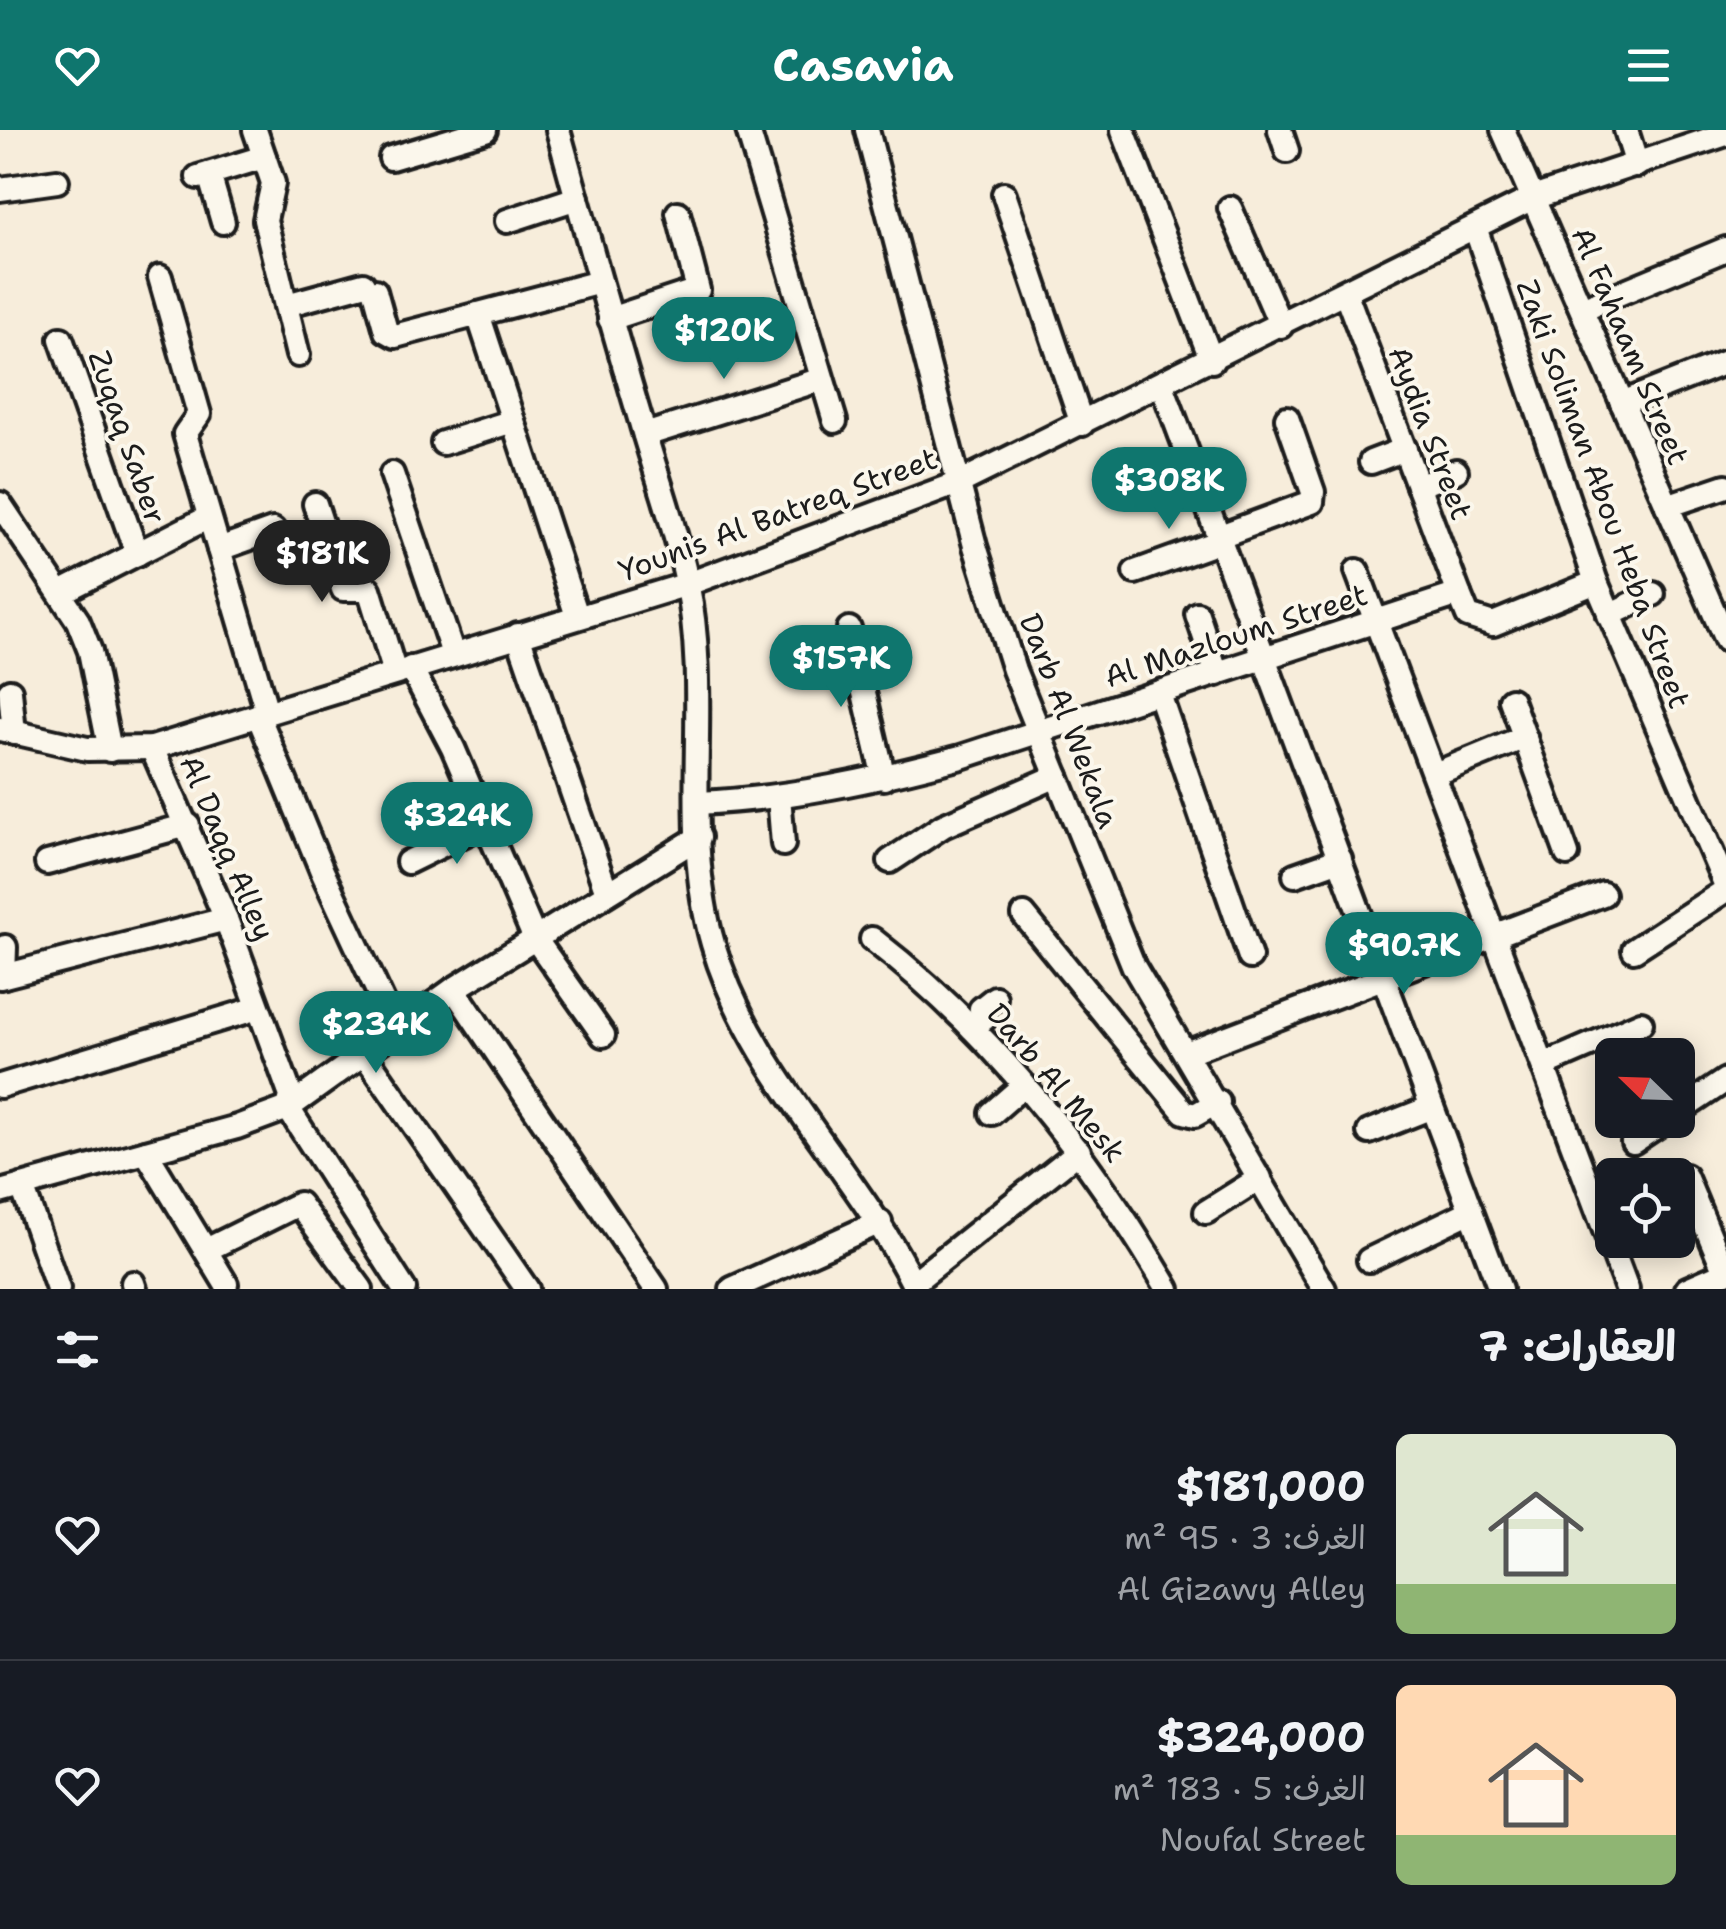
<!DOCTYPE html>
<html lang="ar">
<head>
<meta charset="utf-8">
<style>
	body { margin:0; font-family:"Shantell Sans","Playpen Sans Arabic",sans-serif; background:#20242c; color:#f1f3f6; direction:rtl; height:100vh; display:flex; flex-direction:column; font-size:38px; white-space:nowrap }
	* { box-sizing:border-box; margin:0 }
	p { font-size:32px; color:#9ea1a6 }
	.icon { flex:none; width:55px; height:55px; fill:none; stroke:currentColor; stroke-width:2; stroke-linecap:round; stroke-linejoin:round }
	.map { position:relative; height:1159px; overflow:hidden; direction:ltr }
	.side { display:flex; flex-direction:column; background:#171b24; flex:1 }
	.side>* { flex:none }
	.needle { width:65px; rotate:293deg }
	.buttons { position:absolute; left:1595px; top:908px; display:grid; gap:20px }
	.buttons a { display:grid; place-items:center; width:100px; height:100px; border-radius:15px; background:#171b24; box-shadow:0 5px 25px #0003; font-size:50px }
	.price { position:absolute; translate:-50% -85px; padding:0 22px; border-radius:35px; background:#0f766e; color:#fff; font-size:32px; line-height:65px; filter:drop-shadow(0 2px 5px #0008) }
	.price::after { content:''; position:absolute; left:50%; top:60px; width:30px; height:22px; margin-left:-15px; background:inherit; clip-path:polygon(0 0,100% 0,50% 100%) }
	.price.on { background:#222; color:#fff }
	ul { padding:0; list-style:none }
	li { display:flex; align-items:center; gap:30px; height:250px; padding:0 50px }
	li+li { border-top:2px solid #363941 }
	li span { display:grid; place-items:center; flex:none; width:280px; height:200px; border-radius:15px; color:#555 }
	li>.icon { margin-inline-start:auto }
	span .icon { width:120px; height:120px; fill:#fffc; stroke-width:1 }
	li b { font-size:42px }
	h2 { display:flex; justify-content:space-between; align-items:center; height:120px; padding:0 50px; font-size:42px }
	header { display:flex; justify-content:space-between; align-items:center; height:130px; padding:0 50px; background:#0f766e; color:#fff; font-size:45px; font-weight:700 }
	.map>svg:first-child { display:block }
</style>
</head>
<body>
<header><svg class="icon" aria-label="menu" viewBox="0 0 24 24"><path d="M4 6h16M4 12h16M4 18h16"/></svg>Casavia<svg class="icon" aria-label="heart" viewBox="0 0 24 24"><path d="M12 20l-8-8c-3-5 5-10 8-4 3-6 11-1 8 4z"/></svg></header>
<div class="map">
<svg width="1726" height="1159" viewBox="0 0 1726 1159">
	<rect width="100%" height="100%" fill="#f7eddb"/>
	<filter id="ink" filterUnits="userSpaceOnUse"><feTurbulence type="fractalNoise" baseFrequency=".01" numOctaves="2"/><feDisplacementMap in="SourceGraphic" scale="20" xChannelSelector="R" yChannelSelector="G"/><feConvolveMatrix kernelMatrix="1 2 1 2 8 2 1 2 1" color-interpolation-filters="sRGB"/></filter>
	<g filter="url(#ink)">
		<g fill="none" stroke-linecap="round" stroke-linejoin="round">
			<g stroke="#1c1c1c" stroke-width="30">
				<g id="minor">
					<polyline points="255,0 273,53 265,90 298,225"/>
					<path d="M558,0C585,98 612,195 641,292C656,345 676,398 687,452C712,571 679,697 713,814C751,945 857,1039 916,1159"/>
					<polyline points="748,0 835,291"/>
					<polyline points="867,0 975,416 1014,540 1134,837 1324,1159"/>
					<polyline points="1123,0 1212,231"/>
					<polyline points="1280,0 1287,21"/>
					<polyline points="1503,0 1726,510"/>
					<polyline points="1626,0 1637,35"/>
					<polyline points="391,28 485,0"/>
					<polyline points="209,44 223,92"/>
					<polyline points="198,47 264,27"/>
					<polyline points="0,59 57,51"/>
					<polyline points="1004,64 1082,294"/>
					<polyline points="1230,78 1281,196"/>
					<polyline points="507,91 577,68"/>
					<polyline points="1476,100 1596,452 1726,756"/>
					<polyline points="160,147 199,284 185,304 267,582"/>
					<polyline points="375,161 386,201 395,206 600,152"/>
					<polyline points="1346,164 1459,464"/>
					<polyline points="286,175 363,154"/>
					<polyline points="1582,179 1726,119"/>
					<polyline points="478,184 577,486"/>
					<polyline points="610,189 698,160 678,83"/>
					<polyline points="61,209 137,424"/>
					<polyline points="1162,255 1500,1159"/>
					<polyline points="1622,273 1726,232"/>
					<polyline points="645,305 819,250"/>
					<polyline points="443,313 513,291"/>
					<polyline points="1371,332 1405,319"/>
					<polyline points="392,344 453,524"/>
					<polyline points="1418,356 1456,341"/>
					<polyline points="0,374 78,491 90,521 110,620"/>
					<polyline points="315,374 343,459 369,459 395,543"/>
					<polyline points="1667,376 1726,356"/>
					<polyline points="1220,406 1312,372 1313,362 1287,288"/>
					<polyline points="219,419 273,400"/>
					<polyline points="1357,441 1627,1159"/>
					<polyline points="1135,442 1221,411"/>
					<polyline points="62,462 209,387"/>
					<polyline points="1197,484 1217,544"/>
					<polyline points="1609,485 1653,464"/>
					<polyline points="849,499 884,648"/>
					<polyline points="518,505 607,763"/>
					<polyline points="411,538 453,618 534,807 603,905"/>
					<polyline points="10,561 14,603"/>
					<polyline points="1159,564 1250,827"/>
					<polyline points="1511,570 1567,724"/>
					<polyline points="258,585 322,741 396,900"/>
					<polyline points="0,599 87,619 152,618 688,454 961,352 1533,68 1726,4"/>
					<polyline points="152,618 226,789 291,966 288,978 404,1159"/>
					<polyline points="1435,644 1525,607"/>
					<polyline points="779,666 783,714"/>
					<path d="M698,673C787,669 875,650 961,627L1459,464L1468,486L1493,494L1596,452"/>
					<polyline points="890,731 943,696 1057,646"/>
					<polyline points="408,732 483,695"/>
					<polyline points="47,733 188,695"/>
					<polyline points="1295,745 1340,729"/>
					<polyline points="1024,785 1184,982 1195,985 1218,972"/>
					<path d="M872,809C995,904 1090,1026 1168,1159"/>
					<polyline points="1634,820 1726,760"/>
					<polyline points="4,846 5,817"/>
					<polyline points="0,847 226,789"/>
					<polyline points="454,859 656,1159"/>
					<polyline points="972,898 984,889 981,879 995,868"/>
					<polyline points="363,922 527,1159"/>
					<polyline points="1186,923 1603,764"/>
					<polyline points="1544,935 1641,893"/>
					<polyline points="0,956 258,878"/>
					<polyline points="1678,982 1726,950"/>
					<polyline points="992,983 1024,955"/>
					<polyline points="1369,1002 1432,977"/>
					<polyline points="1633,1012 1666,990"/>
					<polyline points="146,1022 226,1154"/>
					<polyline points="1685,1046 1725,1142"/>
					<polyline points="22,1056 58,1159"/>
					<polyline points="0,1062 237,997 288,978 454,859 699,707"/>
					<polyline points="1206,1082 1260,1048"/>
					<polyline points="206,1120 299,1074 361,1159"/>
					<polyline points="1369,1130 1471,1081"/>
					<polyline points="133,1153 135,1159"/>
					<polyline points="913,1153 1079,1021"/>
					<polyline points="732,1159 880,1092"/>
					<polyline points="1687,1159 1726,1142"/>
				</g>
			</g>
			<use href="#minor" stroke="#fbf7ec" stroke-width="22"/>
		</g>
	</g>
	<g text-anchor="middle" stroke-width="8" stroke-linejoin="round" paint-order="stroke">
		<g font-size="30" fill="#1c1c1c" stroke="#fbf7ec">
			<text transform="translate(1630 216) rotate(67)" y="10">Al Fahaam Street</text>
			<text transform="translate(1430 303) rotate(69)" y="10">Aydia Street</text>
			<text transform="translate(127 307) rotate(71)" y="10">Zuqaq Saber</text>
			<text transform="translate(1603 364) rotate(70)" y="10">Zaki Soliman Abou Heba Street</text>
			<text transform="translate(778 385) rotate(-20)" y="10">Younis Al Batreq Street</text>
			<text transform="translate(1236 506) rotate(-18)" y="10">Al Mazloum Street</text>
			<text transform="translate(1069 591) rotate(69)" y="10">Darb Al Wekala</text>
			<text transform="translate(227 718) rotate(67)" y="10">Al Daqq Alley</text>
			<text transform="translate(1056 953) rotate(50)" y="10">Darb Al Mesk</text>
		</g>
	</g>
</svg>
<div class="buttons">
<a><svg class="needle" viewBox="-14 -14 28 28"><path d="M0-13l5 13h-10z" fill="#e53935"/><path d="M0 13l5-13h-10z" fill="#9ea1a6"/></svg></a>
<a><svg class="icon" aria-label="locate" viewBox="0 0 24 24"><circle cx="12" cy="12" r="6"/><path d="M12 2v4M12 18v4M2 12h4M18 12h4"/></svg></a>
</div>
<b class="price" style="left:724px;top:252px">$120K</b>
<b class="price" style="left:1169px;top:402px">$308K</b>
<b class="price on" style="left:322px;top:475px">$181K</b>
<b class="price" style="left:841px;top:580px">$157K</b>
<b class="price" style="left:457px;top:737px">$324K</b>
<b class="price" style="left:1404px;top:867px">$90.7K</b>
<b class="price" style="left:376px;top:946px">$234K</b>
</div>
<section class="side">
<h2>العقارات: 7<svg class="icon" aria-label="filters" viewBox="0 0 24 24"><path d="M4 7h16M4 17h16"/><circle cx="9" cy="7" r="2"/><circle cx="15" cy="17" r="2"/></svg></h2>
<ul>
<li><span style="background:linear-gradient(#dfe7d0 75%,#8fb573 0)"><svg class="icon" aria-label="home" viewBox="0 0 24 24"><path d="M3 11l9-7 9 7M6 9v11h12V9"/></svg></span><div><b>$181,000</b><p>الغرف: 3 · 95 m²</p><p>Al Gizawy Alley</p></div><svg class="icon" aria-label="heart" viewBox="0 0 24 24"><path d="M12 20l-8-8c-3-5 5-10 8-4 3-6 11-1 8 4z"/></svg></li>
<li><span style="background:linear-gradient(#ffd9b3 75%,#8fb573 0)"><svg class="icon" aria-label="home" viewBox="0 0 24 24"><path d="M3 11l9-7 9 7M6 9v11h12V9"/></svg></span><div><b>$324,000</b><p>الغرف: 5 · 183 m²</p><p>Noufal Street</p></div><svg class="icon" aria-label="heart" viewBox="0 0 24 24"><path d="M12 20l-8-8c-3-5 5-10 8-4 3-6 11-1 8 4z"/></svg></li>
</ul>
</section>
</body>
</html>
